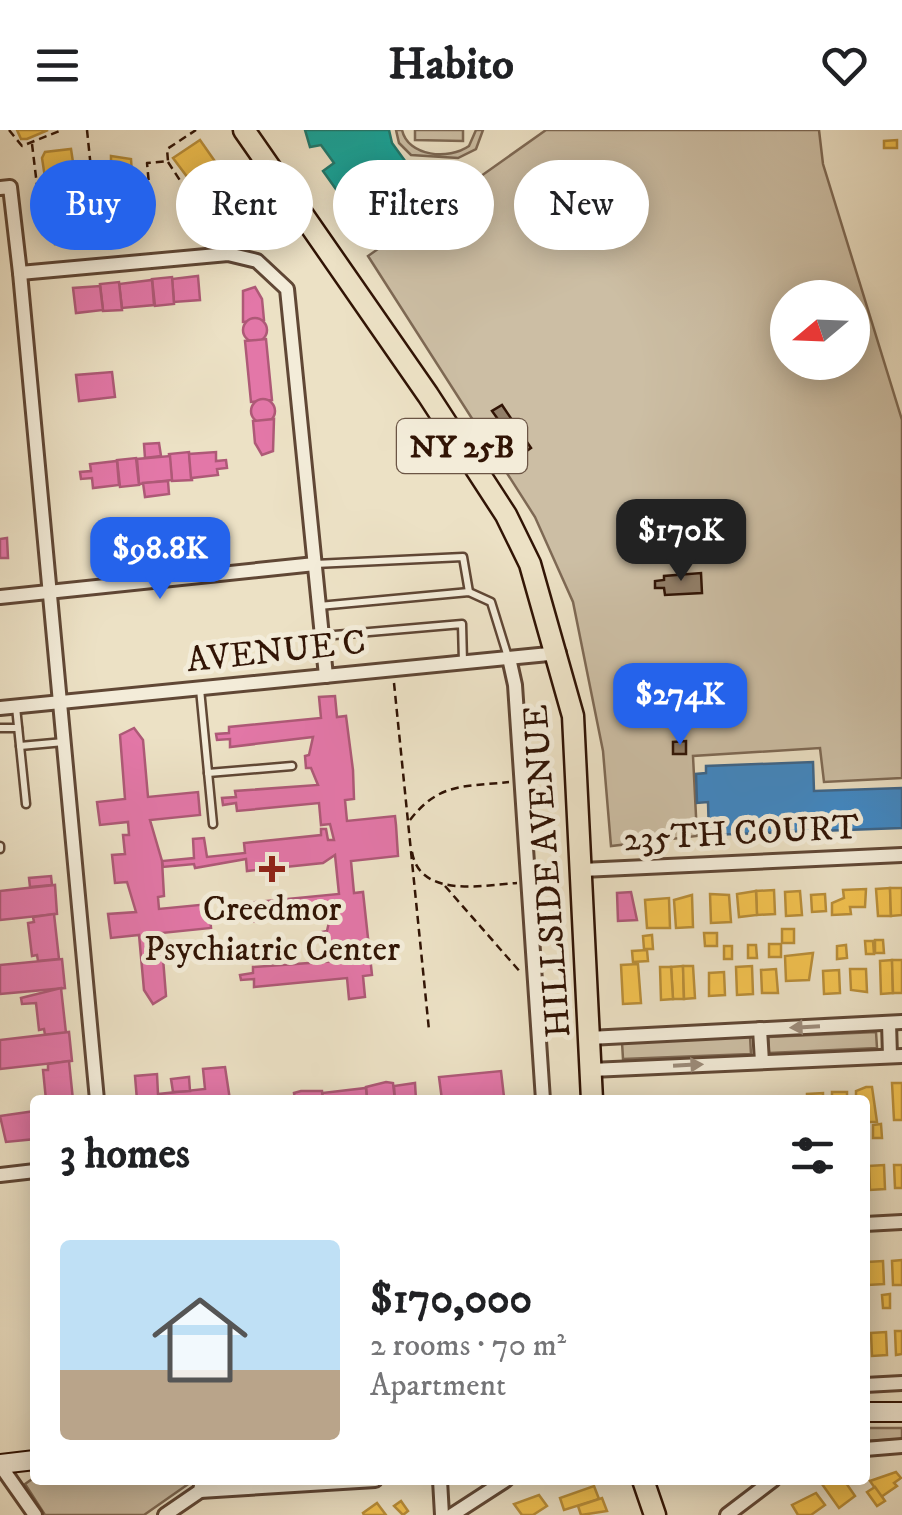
<!DOCTYPE html>
<html lang="en">
<head>
<meta charset="utf-8">
<style>
	body { margin:0; font-family:"IM FELL DW Pica",serif; background:#f2f2f2; color:#202124; height:100vh; display:flex; flex-direction:column; font-size:38px; white-space:nowrap }
	* { box-sizing:border-box; margin:0 }
	p { font-size:32px; color:#757577 }
	.icon { flex:none; width:55px; height:55px; fill:none; stroke:currentColor; stroke-width:2; stroke-linecap:round; stroke-linejoin:round }
	.map { position:relative; flex:1; overflow:hidden }
	.drawer { position:absolute; left:30px; top:965px; width:840px; height:390px; display:flex; flex-direction:column; background:#fff; border-radius:10px; box-shadow:0 5px 25px #0003 }
	.drawer>* { flex:none }
	.guide { position:absolute; left:30px; top:30px; width:842px; height:90px; display:flex; gap:20px }
	.needle { width:65px; rotate:251deg }
	.tools { position:absolute; left:770px; top:150px; display:grid; gap:20px }
	.tools a { display:grid; place-items:center; width:100px; height:100px; border-radius:50%; background:#fff; box-shadow:0 5px 25px #0003; font-size:50px }
	.price { position:absolute; translate:-50% -85px; padding:0 22px; border-radius:20px; background:#2563eb; color:#fff; font-size:32px; line-height:65px; filter:drop-shadow(0 2px 5px #0008) }
	.price::after { content:''; position:absolute; left:50%; top:60px; width:30px; height:22px; margin-left:-15px; background:inherit; clip-path:polygon(0 0,100% 0,50% 100%) }
	.price.active { background:#222; color:#fff }
	ul { padding:0; list-style:none }
	li { display:flex; align-items:center; gap:30px; height:250px; padding:0 30px }
	li span { display:grid; place-items:center; flex:none; width:280px; height:200px; border-radius:10px; color:#555 }
	li>.icon { margin-inline-start:auto }
	span .icon { width:120px; height:120px; fill:#fffc; stroke-width:1 }
	li b { font-size:42px }
	h2 { display:flex; justify-content:space-between; align-items:center; height:120px; padding:0 30px; font-size:42px }
	.pill { padding:0 35px; border-radius:45px; background:#fff; box-shadow:0 5px 25px #0003; font-size:35px; line-height:90px }
	.pill.active { background:#2563eb; color:#fff }
	header { display:flex; justify-content:space-between; align-items:center; height:130px; padding:0 30px; background:#fff; font-size:45px; font-weight:700 }
	.map>svg:first-child { display:block }
</style>
</head>
<body>
<header><svg class="icon" aria-label="menu" viewBox="0 0 24 24"><path d="M4 6h16M4 12h16M4 18h16"/></svg>Habito<svg class="icon" aria-label="heart" viewBox="0 0 24 24"><path d="M12 20l-8-8c-3-5 5-10 8-4 3-6 11-1 8 4z"/></svg></header>
<div class="map">
<svg width="902" height="1385" viewBox="0 0 902 1385">
	<rect width="100%" height="100%" fill="#ece1c5"/>
	<filter id="stains"><feTurbulence type="fractalNoise" baseFrequency=".002" numOctaves="4"/><feColorMatrix values="0 0 0 0 .2 0 0 0 0 .09 0 0 0 0 .02 0 0 0 .5 -.17"/></filter>
	<radialGradient id="worn" r=".72"><stop offset=".6" stop-color="#630" stop-opacity="0"/><stop offset="1" stop-color="#630" stop-opacity=".3"/></radialGradient>
	<g fill="#ccbea4" stroke="#7e6954" stroke-width="2.5" fill-rule="evenodd">
		<path d="M396,0H402C408,27 449,30 469,16L476,0H483L476,19L458,28L411,25L399,13Z"/>
		<polygon points="415,0 463,0 463,11 415,10"/>
		<path d="M546,0H819L823,34L902,290V648L824,652L820,618L693,626L697,706L611,716L603,621L573,472L535,387L368,126ZM788,168H852V232H788Z"/>
		<polygon points="876,902 877,918 769,923 768,907"/>
		<polygon points="750,906 751,924 623,929 622,912"/>
		<polygon points="865,1298 902,1298 902,1309 865,1311"/>
		<polygon points="35,1347 35,1350 194,1350 144,1385 45,1385 25,1354"/>
	</g>
	<g fill="#f2c14e" stroke="#b88d38" stroke-width="2.5">
		<polygon points="17,0 48,0 27,9 21,9"/>
		<polygon points="200,10 242,70 243,76 221,92 173,28"/>
		<polygon points="897,10 897,18 884,18 884,11"/>
		<polygon points="71,19 84,105 81,111 55,114 42,28 45,22"/>
		<polygon points="111,26 131,29 136,106 110,108 99,32 111,31"/>
		<polygon points="890,758 891,786 878,786 876,759"/>
		<polygon points="890,758 902,758 902,785 891,786"/>
		<polygon points="866,759 865,777 850,777 851,784 832,785 832,773 844,768 843,760"/>
		<polygon points="774,760 775,784 757,785 756,761"/>
		<polygon points="756,761 757,785 739,787 737,764"/>
		<polygon points="800,761 802,785 786,786 785,762"/>
		<polygon points="710,764 729,765 731,792 711,793"/>
		<polygon points="825,764 826,781 812,782 811,765"/>
		<polygon points="692,765 693,797 676,798 674,770"/>
		<polygon points="669,768 670,798 647,798 645,770"/>
		<rect x="782" y="799" width="12" height="14"/>
		<polygon points="704,803 717,803 717,816 705,816"/>
		<polygon points="652,805 653,819 644,819 643,806"/>
		<polygon points="875,810 883,810 884,823 875,823"/>
		<polygon points="865,811 873,811 874,824 866,824"/>
		<rect x="769" y="814" width="12" height="13"/>
		<polygon points="748,815 756,815 757,828 748,828"/>
		<polygon points="846,815 847,828 837,829 837,816"/>
		<rect x="724" y="816" width="8" height="13"/>
		<polygon points="647,820 648,831 633,832 632,821"/>
		<polygon points="813,823 809,850 786,851 785,826"/>
		<polygon points="892,830 893,863 881,864 880,831"/>
		<polygon points="892,830 902,830 902,863 893,863"/>
		<polygon points="638,834 641,873 623,874 621,835"/>
		<polygon points="683,836 684,869 673,869 671,837"/>
		<polygon points="683,836 693,836 695,868 684,869"/>
		<polygon points="752,836 753,864 737,865 736,837"/>
		<polygon points="660,837 671,837 673,869 661,870"/>
		<polygon points="776,839 778,863 762,863 761,840"/>
		<polygon points="850,839 866,839 867,862 851,860"/>
		<polygon points="839,840 840,863 824,864 823,841"/>
		<polygon points="724,842 725,865 709,866 709,843"/>
		<polygon points="892,953 902,953 902,990 894,990"/>
		<polygon points="866,957 872,957 877,992 865,992 865,970 856,970 856,961"/>
		<rect x="832" y="962" width="15" height="8"/>
		<polygon points="823,963 823,970 807,970 807,964"/>
		<polygon points="881,994 882,1008 873,1008 873,995"/>
		<polygon points="884,1035 885,1059 870,1060 869,1036"/>
		<polygon points="894,1035 902,1035 902,1058 895,1058"/>
		<polygon points="902,1130 902,1155 893,1155 892,1131"/>
		<polygon points="883,1131 884,1154 868,1155 867,1132"/>
		<polygon points="890,1164 890,1178 883,1178 882,1165"/>
		<polygon points="895,1201 902,1201 902,1224 896,1225"/>
		<polygon points="886,1202 887,1225 872,1226 871,1203"/>
		<polygon points="896,1342 901,1348 894,1353 897,1356 881,1367 870,1351"/>
		<polygon points="828,1350 844,1350 855,1366 839,1378 822,1354"/>
		<polygon points="594,1356 599,1369 564,1380 560,1368"/>
		<polygon points="875,1357 885,1371 877,1376 867,1362"/>
		<polygon points="816,1363 825,1375 811,1385 798,1385 792,1375"/>
		<polygon points="539,1365 547,1376 533,1385 522,1385 514,1374"/>
		<polygon points="602,1368 607,1381 581,1385 578,1376"/>
		<polygon points="401,1371 408,1381 403,1385 394,1376"/>
		<polygon points="377,1373 386,1385 364,1385 363,1383"/>
	</g>
	<polygon fill="#3f88c5" stroke="#3b658b" stroke-width="2.5" points="813,632 814,661 902,658 902,698 709,705 708,672 697,673 696,644 706,643 706,636"/>
	<g fill="#e377a8" stroke="#ae5977" stroke-width="2.5">
		<polygon points="198,146 200,170 174,172 172,149"/>
		<polygon points="172,147 174,174 155,176 152,149"/>
		<polygon points="152,150 154,175 122,178 119,154"/>
		<polygon points="119,152 122,180 103,181 100,154"/>
		<polygon points="100,156 103,180 76,183 73,158"/>
		<polygon points="255,157 262,169 264,190 243,192 243,161"/>
		<circle cx="255" cy="200" r="12"/>
		<polygon points="266,209 272,270 251,272 245,211"/>
		<polygon points="112,242 115,267 79,271 76,245"/>
		<circle cx="263" cy="281" r="12"/>
		<polygon points="274,289 273,321 262,325 255,313 253,291"/>
		<polygon points="159,313 161,326 145,328 144,314"/>
		<polygon points="189,322 192,350 172,351 169,324"/>
		<polygon points="216,322 216,331 226,330 227,338 217,339 218,345 191,348 189,324"/>
		<polygon points="170,326 172,350 139,354 137,329"/>
		<polygon points="136,328 139,355 120,357 117,330"/>
		<polygon points="117,331 119,355 93,358 92,348 81,349 80,342 91,341 90,334"/>
		<polygon points="168,351 169,364 145,367 143,353"/>
		<polygon points="7,408 8,428 0,428 0,409"/>
		<polygon points="335,566 337,587 346,586 353,640 354,669 345,670 347,691 395,686 396,695 398,726 351,731 354,763 363,762 372,845 363,846 365,867 349,869 347,848 254,857 254,849 241,850 240,845 253,843 253,837 336,831 335,823 329,823 328,814 324,814 322,802 327,801 331,783 248,792 247,785 234,786 234,781 247,779 246,773 339,764 335,725 323,733 247,741 246,729 195,738 194,734 163,737 162,731 194,728 193,709 204,708 207,727 245,723 244,713 321,705 321,699 326,699 328,710 334,710 330,694 321,695 319,673 237,681 236,673 223,675 222,668 236,667 235,661 318,655 311,638 306,638 305,626 309,625 313,607 230,617 230,609 217,610 216,604 229,603 229,597 321,588 319,567"/>
		<polygon points="134,598 143,610 148,667 198,662 200,685 150,690 162,731 164,766 158,767 159,779 209,774 211,798 161,803 166,866 153,874 144,860 139,805 111,808 108,784 136,782 127,752 115,753 112,725 125,724 123,705 129,705 128,692 100,695 97,672 125,669 120,605"/>
		<polygon points="51,746 52,755 30,757 29,748"/>
		<polygon points="55,755 57,784 0,790 0,761"/>
		<polygon points="631,762 637,790 618,791 617,763"/>
		<polygon points="54,784 59,829 38,831 37,825 32,826 28,793 34,792 33,787"/>
		<polygon points="62,829 65,858 0,864 0,835"/>
		<polygon points="61,858 66,903 45,905 44,899 39,900 36,873 22,874 21,868"/>
		<polygon points="69,902 72,931 0,939 0,910"/>
		<polygon points="69,931 73,970 46,970 43,940 48,940 48,934"/>
		<polygon points="225,937 230,970 137,970 135,946 157,944 158,964 205,959 203,939"/>
		<polygon points="501,941 504,967 442,970 439,947"/>
		<polygon points="189,947 190,961 173,962 171,949"/>
		<polygon points="386,952 393,953 395,970 367,970 366,957"/>
		<polygon points="415,953 416,970 395,970 394,956"/>
		<polygon points="366,958 367,970 323,970 322,963"/>
		<polygon points="301,961 322,961 323,970 295,970 294,963"/>
		<polygon points="35,981 35,1009 6,1012 0,986"/>
	</g>
	<polygon fill="#17a398" stroke="#1f786c" stroke-width="2.5" points="305,0 389,0 392,13 416,46 360,93 323,41 334,33 321,15 310,17"/>
	<g fill="#927f69" stroke="#311405" stroke-width="2.5">
		<polygon points="502,275 531,318 521,325 515,316 506,321 493,301 502,295 492,281"/>
		<polygon points="701,443 702,463 665,465 664,458 655,458 655,451 664,450 664,446"/>
		<polygon points="686,611 686,624 673,624 673,612"/>
	</g>
	<g fill="none" stroke-linecap="round" stroke-linejoin="round">
		<g stroke="#604735" stroke-width="11">
			<g id="lane">
				<polyline points="315,434 463,427 469,462"/>
				<polyline points="319,476 469,462 491,472 508,527"/>
				<polyline points="323,506 462,494 463,532"/>
				<polyline points="200,559 213,694"/>
				<polyline points="16,577 26,674"/>
				<polyline points="0,598 18,598"/>
				<polyline points="20,616 64,612"/>
				<polyline points="208,643 292,636"/>
				<polyline points="0,716 0,719"/>
			</g>
		</g>
		<g stroke="#604735" stroke-width="18">
			<g id="street">
				<polyline points="0,58 10,57 20,143 97,970"/>
				<polyline points="20,143 228,124 257,131 287,159 326,546"/>
				<polyline points="0,467 315,434"/>
				<polyline points="509,528 515,555 543,970"/>
				<polyline points="0,578 559,523"/>
				<polyline points="582,740 902,725"/>
				<polyline points="889,893 890,926"/>
				<polyline points="760,899 762,932"/>
				<polyline points="589,908 902,892"/>
				<polyline points="591,940 902,926"/>
				<polyline points="0,1045 35,1041"/>
				<polyline points="865,1094 902,1092"/>
				<polyline points="865,1255 902,1253"/>
				<polyline points="865,1319 902,1316"/>
				<polyline points="0,1335 35,1385"/>
				<polyline points="440,1350 442,1385"/>
				<polyline points="200,1361 375,1350"/>
				<polyline points="165,1385 200,1361 202,1350"/>
				<polyline points="452,1385 506,1350"/>
				<polyline points="727,1385 773,1350"/>
			</g>
		</g>
		<g stroke="#311405" stroke-width="22">
			<g id="secondary">
				<polyline points="865,1282 902,1282"/>
				<polyline points="0,1334 35,1330"/>
			</g>
		</g>
		<g stroke="#311405" stroke-width="25">
			<g id="primary">
				<polyline points="244,0 428,265 506,385 530,434 573,586 592,970"/>
				<polyline points="643,1350 655,1385"/>
			</g>
		</g>
		<g stroke="#311405" stroke-width="2.5" stroke-dasharray="8 5" stroke-linecap="butt">
			<polyline points="9,0 22,16 62,0"/>
			<polyline points="87,0 97,97"/>
			<polyline points="32,14 43,105"/>
			<polyline points="168,32 208,93"/>
			<polyline points="151,76 147,33 168,31 167,19 196,0"/>
			<polyline points="394,553 429,900"/>
			<path d="M410,690C439,652 465,657 509,652"/>
			<path d="M412,722C420,769 484,755 517,753"/>
			<polyline points="445,756 522,844"/>
		</g>
		<use href="#lane" stroke="#f3ecd9" stroke-width="6"/>
		<use href="#street" stroke="#f3ecd9" stroke-width="12"/>
		<use href="#secondary" stroke="#f3ecd9" stroke-width="18"/>
		<use href="#primary" stroke="#ece1c5" stroke-width="20"/>
	</g>
	<defs><path id="oneway-solid" d="M-6-.8H1V-3.2L6.5 0L1 3.2V.8H-6Z" transform="scale(2.5)"/></defs>
	<g fill="#9c8b7a">
		<use href="#oneway-solid" transform="translate(805 897) rotate(177)"/>
		<use href="#oneway-solid" transform="translate(688 935) rotate(-3)"/>
	</g>
	<path fill="#8f2418" stroke="#f3ecd9" stroke-width="4" d="M267 724h10v10h10v10h-10v10h-10v-10h-10v-10h10z"/>
	<g text-anchor="middle" stroke-width="10" stroke-linejoin="round" paint-order="stroke">
		<rect fill="#f3ecd9" stroke="#6b5545" stroke-width="2.5" x="397" y="289" width="130" height="54" rx="8"/>
		<g font-size="32" font-weight="bold" fill="#311405">
			<text x="462" y="327">NY 25B</text>
		</g>
		<g font-size="35" fill="#311405" stroke="#f3ecd9">
			<text transform="translate(276 520) rotate(-6)" y="12">AVENUE C</text>
			<text transform="translate(741 702) rotate(-3)" y="12">235TH COURT</text>
			<text transform="translate(546 741) rotate(-94)" y="12">HILLSIDE AVENUE</text>
		</g>
		<g font-size="35" fill="#311405" stroke="#f3ecd9">
			<text x="272" y="790">Creedmor<tspan x="272" dy="40">Psychiatric Center</tspan></text>
		</g>
	</g>
	<rect width="100%" height="100%" filter="url(#stains)"/>
	<rect width="100%" height="100%" fill="url(#worn)"/>
</svg>
<div class="tools">
<a><svg class="needle" viewBox="-14 -14 28 28"><path d="M0-13l5 13h-10z" fill="#e53935"/><path d="M0 13l5-13h-10z" fill="#757577"/></svg></a>
</div>
<b class="price active" style="left:681px;top:454px">$170K</b>
<b class="price" style="left:160px;top:472px">$98.8K</b>
<b class="price" style="left:680px;top:618px">$274K</b>
<div class="guide">
<a class="pill active">Buy</a>
<a class="pill">Rent</a>
<a class="pill">Filters</a>
<a class="pill">New</a>
</div>
<section class="drawer">
<h2>3 homes<svg class="icon" aria-label="filters" viewBox="0 0 24 24"><path d="M4 7h16M4 17h16"/><circle cx="9" cy="7" r="2"/><circle cx="15" cy="17" r="2"/></svg></h2>
<ul>
<li><span style="background:linear-gradient(#bfe0f5 65%,#b9a48a 0)"><svg class="icon" aria-label="home" viewBox="0 0 24 24"><path d="M3 11l9-7 9 7M6 9v11h12V9"/></svg></span><div><b>$170,000</b><p>2 rooms · 70 m²</p><p>Apartment</p></div></li>
</ul>
</section>
</div>
</body>
</html>
